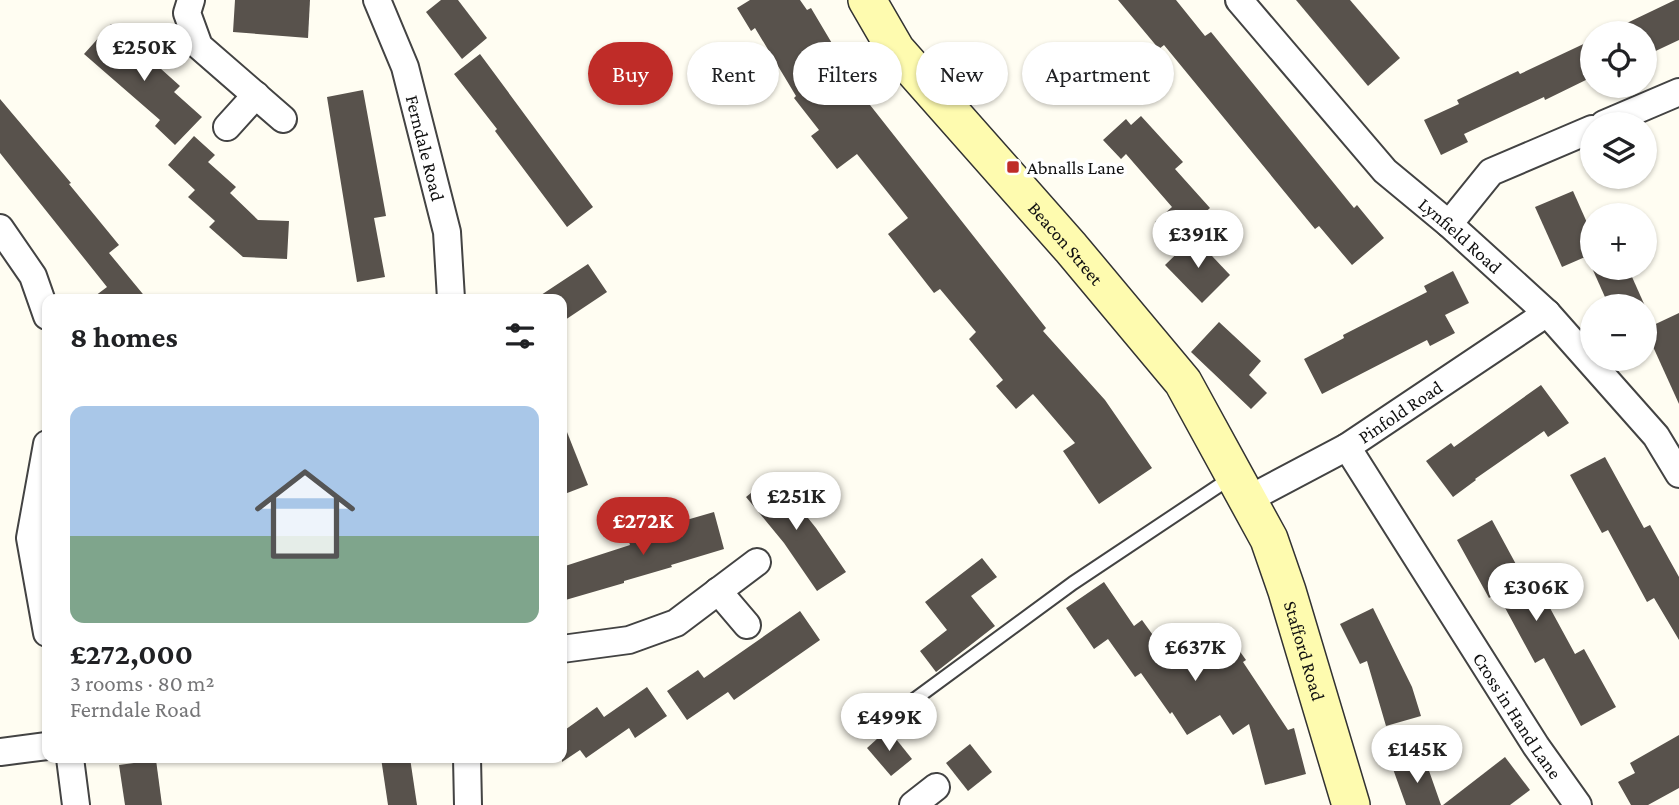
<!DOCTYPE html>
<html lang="en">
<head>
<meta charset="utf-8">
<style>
	body { margin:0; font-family:"Crimson Pro",serif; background:#f6f6f6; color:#202124; height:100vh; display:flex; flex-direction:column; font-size:26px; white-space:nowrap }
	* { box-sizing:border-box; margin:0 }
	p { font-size:23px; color:#757577 }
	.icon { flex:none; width:38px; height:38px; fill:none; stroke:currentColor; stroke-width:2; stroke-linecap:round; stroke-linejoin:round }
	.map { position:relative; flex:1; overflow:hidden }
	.details { position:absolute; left:42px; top:294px; width:525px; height:469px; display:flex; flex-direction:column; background:#fff; border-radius:14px; box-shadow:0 2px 5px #0004 }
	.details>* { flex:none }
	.guide { position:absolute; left:588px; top:42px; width:665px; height:63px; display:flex; gap:14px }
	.controls { position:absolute; left:1580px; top:21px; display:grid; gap:14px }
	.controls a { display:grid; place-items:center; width:77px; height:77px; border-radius:50%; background:#fff; box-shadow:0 2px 5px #0004; font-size:35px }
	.price { position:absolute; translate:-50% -60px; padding:0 16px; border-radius:24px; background:#fff; color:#222; font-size:23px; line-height:46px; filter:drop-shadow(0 2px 4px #0008) }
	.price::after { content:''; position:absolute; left:50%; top:42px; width:21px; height:16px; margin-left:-10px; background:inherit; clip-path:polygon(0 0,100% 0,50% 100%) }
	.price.selected { background:#bf2c28; color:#fff }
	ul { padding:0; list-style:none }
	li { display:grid; align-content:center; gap:14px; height:371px; padding:0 28px }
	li+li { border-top:2px solid #e0e0e0 }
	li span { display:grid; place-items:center; height:217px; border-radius:14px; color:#555 }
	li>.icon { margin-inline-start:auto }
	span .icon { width:126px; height:126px; fill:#fffc; stroke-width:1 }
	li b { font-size:30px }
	h2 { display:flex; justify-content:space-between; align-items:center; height:84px; padding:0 28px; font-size:30px }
	.tag { padding:0 24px; border-radius:32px; background:#fff; box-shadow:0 2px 5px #0004; font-size:24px; line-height:63px }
	.tag.selected { background:#bf2c28; color:#fff }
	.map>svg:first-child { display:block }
</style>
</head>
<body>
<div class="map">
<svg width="1679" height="805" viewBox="0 0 1679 805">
	<rect width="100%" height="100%" fill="#fffdf2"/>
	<g fill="#58524c">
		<polygon points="235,0 310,0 308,38 233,32"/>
		<polygon points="441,0 458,0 487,38 462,59 426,12"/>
		<polygon points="750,0 800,0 807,10 811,8 833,45 828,48 861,89 859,91 1046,328 1043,331 1105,400 1152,468 1099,504 1063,451 1075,443 1033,394 1016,409 996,386 1003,380 969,339 976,332 940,289 934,293 888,234 908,218 857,154 837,169 811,136 819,130 794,98 796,96 755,28 751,31 737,8"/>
		<polygon points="1118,0 1176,0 1205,36 1211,32 1354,208 1357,205 1384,238 1352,265 1319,226 1315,229 1164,45 1159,49"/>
		<polygon points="1296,0 1350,0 1400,58 1368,86"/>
		<polygon points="1675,0 1679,0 1679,40 1645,56 1645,33 1606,33"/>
		<polygon points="111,24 180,86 174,92 202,117 175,145 155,126 160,120 84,54"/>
		<polygon points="1592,40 1592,77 1545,100 1544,97 1464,134 1468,142 1441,155 1424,120 1459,104 1457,100 1518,71 1520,74"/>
		<polygon points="480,54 593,207 567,227 495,131 497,129 454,74"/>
		<polygon points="363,90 386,216 374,218 385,277 357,282 327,97"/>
		<polygon points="0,99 71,183 69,184 119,245 109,253 147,299 91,299 107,287 0,153"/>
		<polygon points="1141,116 1183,162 1175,169 1210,208 1173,241 1155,222 1172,207 1126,154 1121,159 1103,140 1126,119 1131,125"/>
		<polygon points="194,136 215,155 208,162 236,187 230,193 258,220 289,221 287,259 243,257 209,227 215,221 188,197 195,190 168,165"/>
		<polygon points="1573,191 1592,234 1592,254 1562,267 1535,207"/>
		<polygon points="1194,237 1230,275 1202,303 1165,265"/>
		<polygon points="588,264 607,292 562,322 562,299 535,299"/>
		<polygon points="1592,268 1628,268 1645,306 1609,306"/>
		<polygon points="1453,271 1469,303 1445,315 1455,333 1430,346 1427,340 1322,394 1304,359 1344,338 1343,335 1427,292 1424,286"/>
		<polygon points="1679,313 1679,404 1645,329"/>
		<polygon points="1219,322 1261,361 1249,375 1267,393 1251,409 1191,352"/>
		<polygon points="1541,385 1569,423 1548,437 1544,431 1475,479 1476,480 1453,497 1426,461 1451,443 1454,447"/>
		<polygon points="563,422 588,485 562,495 562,423"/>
		<polygon points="1605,457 1644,528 1650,525 1679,577 1679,640 1654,598 1647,602 1608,530 1602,533 1570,475"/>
		<polygon points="777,472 791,490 788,493 816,528 846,572 817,591 784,543 746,497"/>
		<polygon points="714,512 724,549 671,565 672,567 624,581 624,583 562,601 562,567 630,545 629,542 678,528 676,523"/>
		<polygon points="1492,520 1530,590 1538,586 1575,654 1584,649 1616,707 1581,726 1544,658 1535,663 1497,593 1489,598 1457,540"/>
		<polygon points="982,558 997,577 971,596 995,626 936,672 920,651 947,630 925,602"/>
		<polygon points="1104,582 1134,626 1142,620 1176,667 1226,632 1246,660 1243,662 1288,730 1294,728 1306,774 1265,785 1249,724 1233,735 1220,715 1187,735 1172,712 1170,714 1141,673 1135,677 1108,639 1094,649 1066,608"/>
		<polygon points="1373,608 1412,687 1421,716 1386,726 1367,661 1360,664 1340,624"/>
		<polygon points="800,611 820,640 734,700 728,692 687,720 667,691 698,670 704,678"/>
		<polygon points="647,687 667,716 635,738 629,728 586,758 580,750 562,762 562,732 597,707 604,717"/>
		<polygon points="888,729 912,759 891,776 867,748"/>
		<polygon points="1679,735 1679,788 1648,805 1631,805 1618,782 1635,773 1630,763"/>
		<polygon points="970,744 992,772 968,791 946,763"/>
		<polygon points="1505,757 1530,790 1510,805 1443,805"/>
		<polygon points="381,758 410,758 417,805 388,805"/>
		<polygon points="156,760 162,805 125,805 119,765"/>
		<polygon points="1413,762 1416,769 1427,765 1441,805 1406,805 1393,769"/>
	</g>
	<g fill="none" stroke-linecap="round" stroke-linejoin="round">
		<g stroke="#434343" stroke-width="16">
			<polyline id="lane" points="892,716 1073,583 1232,477"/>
		</g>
		<g stroke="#434343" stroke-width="30">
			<g id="street">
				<polyline points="191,0 187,13 199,46 283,119"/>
				<path id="s1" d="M377,0L405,67L447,232L451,299"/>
				<path id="s2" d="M1239,0L1385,171L1449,224L1547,313L1656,436L1679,474"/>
				<polyline points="1604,124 1679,92"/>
				<polyline points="227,127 256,95"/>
				<polyline points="1449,224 1491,172 1592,129"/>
				<polyline points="0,228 33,276 47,316"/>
				<polyline points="47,444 30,538 47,633"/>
				<path id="s3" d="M1347,447L1536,746L1578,805"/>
				<path id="s4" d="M1247,500L1347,447L1547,313"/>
				<polyline points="718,591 747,625"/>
				<polyline points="562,649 629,640 676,623 757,562"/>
				<polyline points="0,752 47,746"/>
				<polyline points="70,758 76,805"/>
				<polyline points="467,758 468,805"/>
				<polyline points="913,805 936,787"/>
			</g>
		</g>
		<g stroke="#323232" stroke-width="40">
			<g id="secondary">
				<path id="s5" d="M867,0L896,50L1071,248L1183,382L1269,539L1287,591L1351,805"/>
			</g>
		</g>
		<use href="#lane" stroke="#fff" stroke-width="12"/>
		<use href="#street" stroke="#fff" stroke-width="26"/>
		<use href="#secondary" stroke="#fefbaf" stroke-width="37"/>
	</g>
	<rect fill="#bf2c28" stroke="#fff" stroke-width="2.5" x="1006" y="160" width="14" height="14" rx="3.5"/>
	<g text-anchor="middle" stroke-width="7" stroke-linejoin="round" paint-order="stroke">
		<g font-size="19" fill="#101010" stroke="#fff">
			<text dy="7" stroke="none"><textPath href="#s1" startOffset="156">Ferndale Road</textPath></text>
			<text dy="7" stroke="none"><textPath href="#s2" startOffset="324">Lynfield Road</textPath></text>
			<text dy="7" stroke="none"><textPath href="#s5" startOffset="315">Beacon Street</textPath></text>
			<text dy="7" stroke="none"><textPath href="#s4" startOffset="177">Pinfold Road</textPath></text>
			<text dy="7" stroke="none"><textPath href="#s5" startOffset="793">Stafford Road</textPath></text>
			<text dy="7" stroke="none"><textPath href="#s3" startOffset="318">Cross in Hand Lane</textPath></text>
		</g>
		<g font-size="19" fill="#101010" stroke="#fff" text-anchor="start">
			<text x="1027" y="174">Abnalls Lane</text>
		</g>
	</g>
</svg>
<div class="controls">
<a><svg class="icon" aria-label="locate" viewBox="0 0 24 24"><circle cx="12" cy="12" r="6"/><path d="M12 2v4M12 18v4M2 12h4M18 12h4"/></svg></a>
<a><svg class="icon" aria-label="layers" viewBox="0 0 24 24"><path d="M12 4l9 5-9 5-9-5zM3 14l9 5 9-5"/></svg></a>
<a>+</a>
<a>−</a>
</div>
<b class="price" style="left:144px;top:83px">£250K</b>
<b class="price" style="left:1198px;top:270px">£391K</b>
<b class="price" style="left:796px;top:532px">£251K</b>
<b class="price selected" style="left:643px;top:557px">£272K</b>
<b class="price" style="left:1536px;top:623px">£306K</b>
<b class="price" style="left:1195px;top:683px">£637K</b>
<b class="price" style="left:889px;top:753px">£499K</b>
<b class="price" style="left:1417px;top:785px">£145K</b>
<div class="guide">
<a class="tag selected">Buy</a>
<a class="tag">Rent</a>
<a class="tag">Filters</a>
<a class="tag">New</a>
<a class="tag">Apartment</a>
</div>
<section class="details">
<h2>8 homes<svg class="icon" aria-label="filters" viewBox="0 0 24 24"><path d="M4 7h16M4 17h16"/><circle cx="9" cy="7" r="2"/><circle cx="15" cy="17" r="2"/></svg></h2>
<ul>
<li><span style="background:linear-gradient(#a9c7e8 60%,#7fa58c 0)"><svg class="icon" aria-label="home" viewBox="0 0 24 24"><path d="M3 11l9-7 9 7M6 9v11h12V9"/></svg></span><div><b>£272,000</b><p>3 rooms · 80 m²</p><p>Ferndale Road</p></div></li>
</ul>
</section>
</div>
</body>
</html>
